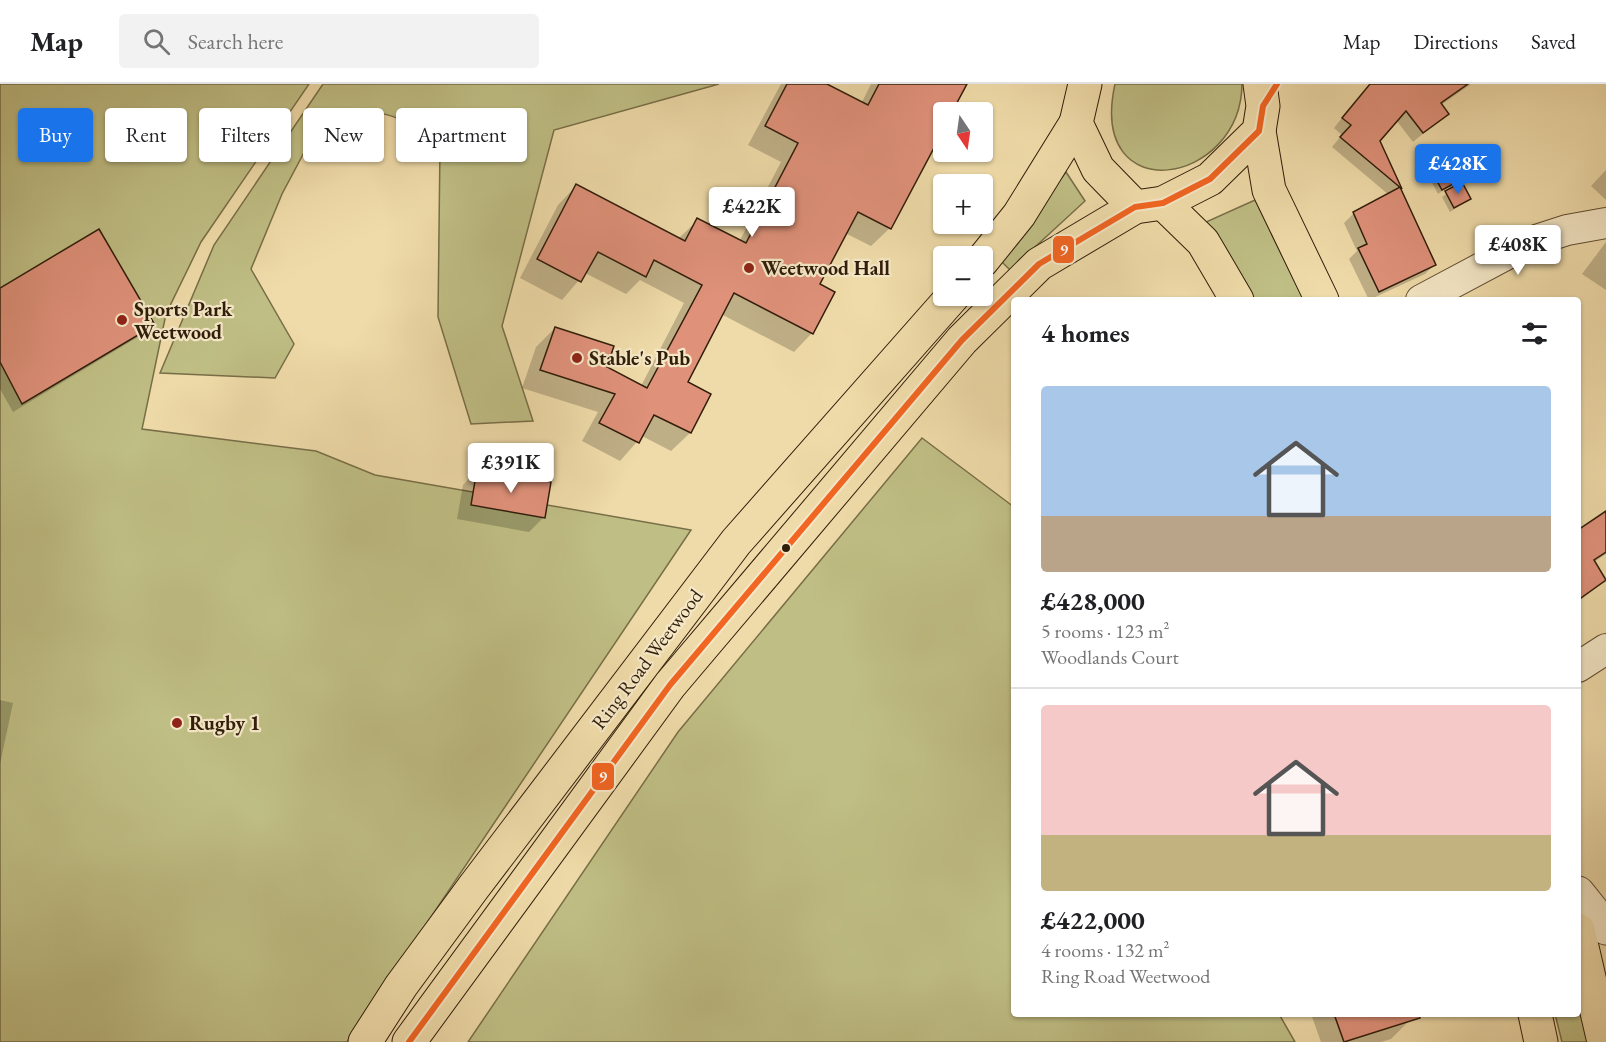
<!DOCTYPE html>
<html lang="en">
<head>
<meta charset="utf-8">
<style>
	body { margin:0; font-family:"EB Garamond",serif; background:#f2f2f2; color:#202124; height:100vh; display:flex; flex-direction:column; font-size:22px; white-space:nowrap }
	* { box-sizing:border-box; margin:0 }
	p { font-size:20px; color:#757577 }
	.icon { flex:none; width:33px; height:33px; fill:none; stroke:currentColor; stroke-width:2; stroke-linecap:round; stroke-linejoin:round }
	.map { position:relative; flex:1; overflow:hidden }
	.side { position:absolute; left:1011px; top:213px; width:570px; height:720px; display:flex; flex-direction:column; background:#fff; border-radius:6px; box-shadow:0 2px 4px #0004 }
	.side>* { flex:none }
	.banner { position:absolute; left:18px; top:24px; width:570px; height:54px; display:flex; gap:12px }
	.needle { width:39px; rotate:167deg }
	.tools { position:absolute; left:933px; top:18px; display:grid; gap:12px }
	.tools a { display:grid; place-items:center; width:60px; height:60px; border-radius:6px; background:#fff; box-shadow:0 2px 4px #0004; font-size:30px }
	.price { position:absolute; translate:-50% -51px; padding:0 14px; border-radius:6px; background:#fff; color:#222; font-size:20px; line-height:39px; filter:drop-shadow(0 2px 3px #0008) }
	.price::after { content:''; position:absolute; left:50%; top:36px; width:18px; height:14px; margin-left:-9px; background:inherit; clip-path:polygon(0 0,100% 0,50% 100%) }
	.price.current { background:#1a73e8; color:#fff }
	ul { padding:0; list-style:none }
	li { display:grid; align-content:center; gap:12px; height:318px; padding:0 30px }
	li+li { border-top:2px solid #e0e0e0 }
	li span { display:grid; place-items:center; height:186px; border-radius:6px; color:#555 }
	li>.icon { margin-inline-start:auto }
	span .icon { width:108px; height:108px; fill:#fffc; stroke-width:1 }
	li b { font-size:26px }
	h2 { display:flex; justify-content:space-between; align-items:center; height:72px; padding:0 30px; font-size:26px }
	.chip { padding:0 21px; border-radius:6px; background:#fff; box-shadow:0 2px 4px #0004; font-size:21px; line-height:54px }
	.chip.current { background:#1a73e8; color:#fff }
	header { display:flex; align-items:center; gap:36px; box-sizing:border-box; height:84px; padding:0 30px; background:#fff; border-bottom:2px solid #e0e0e0 }
	header strong { font-size:28px }
	nav { display:flex; gap:33px; margin-inline-start:auto; font-size:21px }
	.search { width:420px; height:54px; background:#f2f2f2; display:flex; align-items:center; gap:15px; box-sizing:border-box; padding:0 21px; border-radius:6px; color:#757577; font-size:22px }
	.map>svg:first-child { display:block }
</style>
</head>
<body>
<header>
<strong>Map</strong>
<div class="search"><svg class="icon" aria-label="search" viewBox="0 0 24 24"><circle cx="10" cy="10" r="6"/><path d="M15 15l6 6"/></svg>Search here</div>
<nav><a>Map</a><a>Directions</a><a>Saved</a></nav>
</header>
<div class="map">
<svg width="1606" height="958" viewBox="0 0 1606 958">
	<rect width="100%" height="100%" fill="#efdba9"/>
	<filter id="stains"><feTurbulence type="fractalNoise" baseFrequency=".00333" numOctaves="4"/><feColorMatrix values="0 0 0 0 .2 0 0 0 0 .09 0 0 0 0 .02 0 0 0 .5 -.17"/></filter>
	<radialGradient id="worn" r=".72"><stop offset=".6" stop-color="#630" stop-opacity="0"/><stop offset="1" stop-color="#630" stop-opacity=".3"/></radialGradient>
	<g fill="#bfbe84" stroke="#786e47" stroke-width="1.5">
		<polygon points="0,0 309,0 201,158 166,230 142,345 316,367 375,391 691,446 347,958 0,958"/>
		<path d="M323,0H719L554,46L502,242L533,337L471,340L438,233L440,63C395,25 379,24 323,33L282,110L251,185L294,260L275,294L160,289L214,161Z"/>
		<path d="M1115,0H1242C1241,102 1087,127 1115,0Z"/>
		<polygon points="1066,88 1085,117 1010,186 999,175"/>
		<polygon points="1255,116 1304,216 1250,216 1206,138"/>
		<polygon points="922,354 1014,423 1014,930 1279,930 1295,958 468,958 678,648"/>
		<polygon points="1578,902 1591,958 1562,958 1555,930 1578,930"/>
	</g>
	<g fill="#0003">
		<polygon points="781,0 824,0 861,20 871,0 965,0 950,28 944,28 890,144 871,162 845,149 818,201 812,249 794,268 721,230 686,299 709,311 690,349 671,367 642,352 620,377 582,357 598,328 522,304 536,263 555,244 605,283 641,302 684,219 640,196 626,210 585,189 562,216 520,194 558,121 576,102 679,154 698,136 739,158 781,78 748,61"/>
		<polygon points="1380,0 1471,0 1441,21 1447,30 1413,58 1396,36 1378,57 1435,180 1425,190 1369,216 1349,175 1357,167 1344,139 1354,129 1389,111 1332,63 1342,51 1334,44 1349,25"/>
		<polygon points="1606,86 1606,116 1591,102"/>
		<polygon points="1432,87 1457,97 1438,110 1428,91"/>
		<polygon points="1461,100 1469,115 1450,128 1442,113"/>
		<polygon points="1606,158 1606,206 1582,190"/>
		<polygon points="0,206 153,240 143,250 13,328 0,305"/>
		<polygon points="477,386 550,399 543,434 529,448 457,435 463,401"/>
		<polygon points="1606,428 1606,470 1594,478 1606,495 1578,518 1578,447"/>
		<polygon points="0,616 13,619 0,680"/>
		<polygon points="1311,930 1407,930 1409,937 1391,955 1381,958 1321,958"/>
	</g>
	<g fill="#df917a" stroke="#301d0a" stroke-width="1.5">
		<polygon points="787,0 827,0 868,21 879,0 967,0 952,28 944,28 944,45 891,145 858,128 820,200 835,208 813,250 734,209 688,298 711,310 691,349 654,331 639,359 599,339 615,310 540,286 555,243 614,262 607,283 647,304 702,201 654,176 646,193 598,168 581,198 537,175 576,100 685,157 697,134 746,159 798,59 765,42"/>
		<polygon points="1370,0 1468,0 1441,19 1449,30 1423,49 1406,27 1380,57 1402,105 1340,53 1351,41 1342,34"/>
		<polygon points="1448,77 1459,97 1442,106 1431,86"/>
		<polygon points="1462,98 1471,115 1454,124 1445,107"/>
		<polygon points="1400,103 1436,181 1379,208 1358,164 1367,160 1353,128"/>
		<polygon points="99,145 155,241 22,320 0,278 0,204"/>
		<polygon points="477,385 551,398 545,434 471,421"/>
		<polygon points="1606,427 1606,468 1594,476 1606,496 1578,516 1578,446"/>
		<polygon points="1334,930 1420,930 1420,934 1344,958"/>
	</g>
	<g fill="none" stroke-linecap="round" stroke-linejoin="round">
		<g stroke="#604c32" stroke-width="32">
			<g id="minor">
				<polyline points="1421,216 1530,158 1567,146 1606,139"/>
				<polyline points="1578,583 1606,565"/>
			</g>
		</g>
		<g stroke="#604c32" stroke-width="35">
			<polyline id="tertiary" points="1578,809 1606,844"/>
		</g>
		<g stroke="#301d0a" stroke-width="35">
			<g id="trunk">
				<polyline points="1085,0 1076,39 1098,85 1135,123"/>
				<polyline points="1259,47 1269,106 1322,216"/>
				<polyline points="1163,119 1203,158 1237,216"/>
				<polyline points="982,177 1019,131 1076,39"/>
				<polyline points="1578,846 1604,958"/>
				<polyline points="1535,930 1541,958"/>
				<polyline points="365,958 401,902 473,804 736,458 953,212"/>
				<polyline points="409,958 670,601 962,256 1039,180 1135,123 1163,119 1210,95 1259,47 1263,22 1260,0"/>
			</g>
		</g>
		<use href="#minor" stroke="#f5e8c7" stroke-width="30"/>
		<use href="#tertiary" stroke="#f5e8c7" stroke-width="33"/>
		<use href="#trunk" stroke="#efdba9" stroke-width="33"/>
		<g stroke="#f5e8c7" stroke-width="10">
			<polyline id="bus-1" points="409,958 670,601 962,256 1039,180 1135,123 1163,119 1210,95 1259,47 1263,22 1277,0"/>
		</g>
		<use href="#bus-1" stroke="#f26522" stroke-width="6"/>
	</g>
	<g fill="#8f2418" stroke="#f5e8c7" stroke-width="2">
		<circle cx="749" cy="184" r="6"/>
		<circle cx="122" cy="236" r="6"/>
		<circle cx="577" cy="274" r="6"/>
		<circle cx="177" cy="639" r="6"/>
	</g>
	<circle fill="#301d0a" stroke="#f5e8c7" stroke-width="2" cx="786" cy="464" r="5"/>
	<g text-anchor="middle" stroke-width="4.5" stroke-linejoin="round" paint-order="stroke">
		<g font-size="20" font-weight="bold" fill="#301d0a" stroke="#f5e8c7" text-anchor="start">
			<text x="761" y="191">Weetwood Hall</text>
			<text x="134" y="232">Sports Park<tspan x="134" dy="23">Weetwood</tspan></text>
			<text x="589" y="281">Stable's Pub</text>
			<text x="189" y="646">Rugby 1</text>
		</g>
		<g font-size="20" fill="#301d0a" stroke="#f5e8c7">
			<text transform="translate(647 575) rotate(-53)" y="7">Ring Road Weetwood</text>
		</g>
	</g>
	<g stroke="#f5e8c7" stroke-width="2">
		<rect x="1052" y="151" width="23" height="29" rx="6" fill="#f26522"/>
		<rect x="591" y="678" width="24" height="29" rx="6" fill="#f26522"/>
	</g>
	<g font-size="16" text-anchor="middle" font-weight="bold" fill="#fff">
		<text x="1064" y="171">9</text>
		<text x="603" y="698">9</text>
	</g>
	<rect width="100%" height="100%" filter="url(#stains)"/>
	<rect width="100%" height="100%" fill="url(#worn)"/>
</svg>
<div class="tools">
<a><svg class="needle" viewBox="-14 -14 28 28"><path d="M0-13l5 13h-10z" fill="#e53935"/><path d="M0 13l5-13h-10z" fill="#757577"/></svg></a>
<a>+</a>
<a>−</a>
</div>
<b class="price current" style="left:1458px;top:111px">£428K</b>
<b class="price" style="left:752px;top:154px">£422K</b>
<b class="price" style="left:1518px;top:192px">£408K</b>
<b class="price" style="left:511px;top:410px">£391K</b>
<div class="banner">
<a class="chip current">Buy</a>
<a class="chip">Rent</a>
<a class="chip">Filters</a>
<a class="chip">New</a>
<a class="chip">Apartment</a>
</div>
<section class="side">
<h2>4 homes<svg class="icon" aria-label="filters" viewBox="0 0 24 24"><path d="M4 7h16M4 17h16"/><circle cx="9" cy="7" r="2"/><circle cx="15" cy="17" r="2"/></svg></h2>
<ul>
<li><span style="background:linear-gradient(#a9c7e8 70%,#b9a48a 0)"><svg class="icon" aria-label="home" viewBox="0 0 24 24"><path d="M3 11l9-7 9 7M6 9v11h12V9"/></svg></span><div><b>£428,000</b><p>5 rooms · 123 m²</p><p>Woodlands Court</p></div></li>
<li><span style="background:linear-gradient(#f6c9c9 70%,#c2b280 0)"><svg class="icon" aria-label="home" viewBox="0 0 24 24"><path d="M3 11l9-7 9 7M6 9v11h12V9"/></svg></span><div><b>£422,000</b><p>4 rooms · 132 m²</p><p>Ring Road Weetwood</p></div></li>
</ul>
</section>
</div>
</body>
</html>
